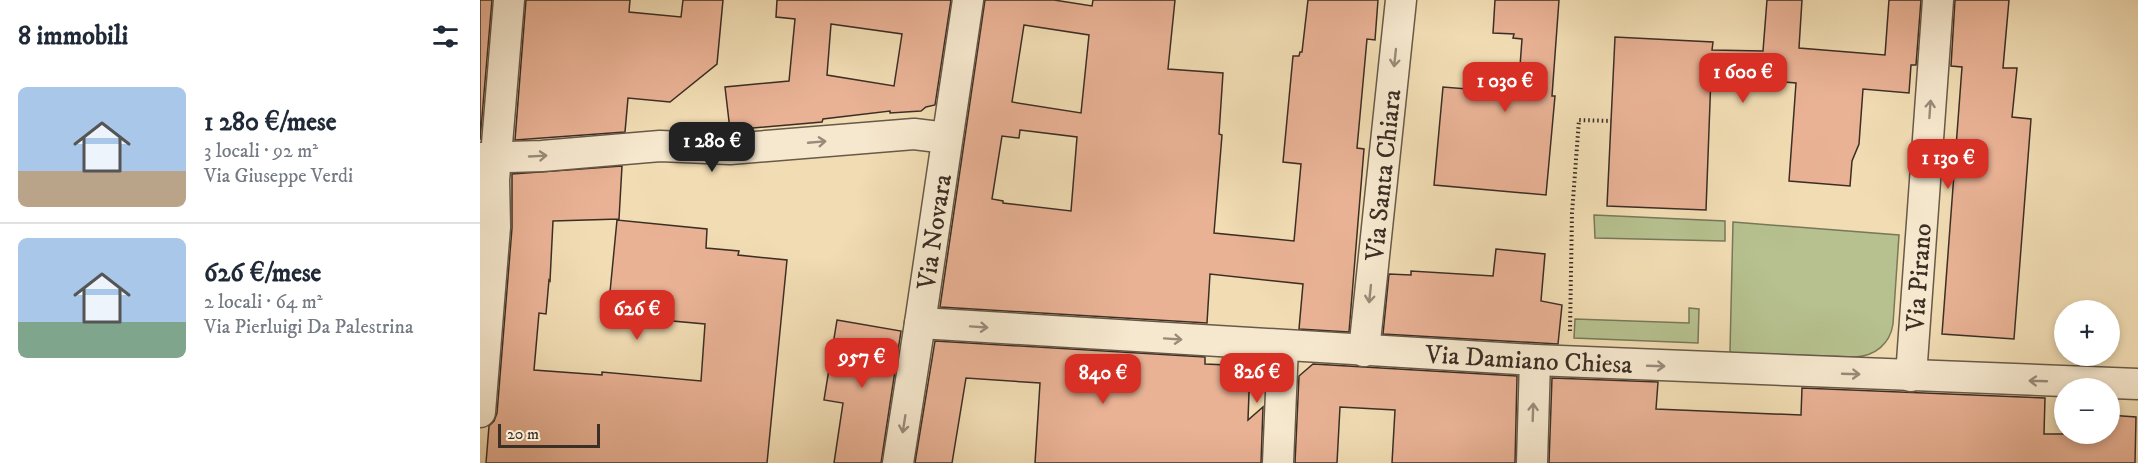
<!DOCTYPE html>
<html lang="it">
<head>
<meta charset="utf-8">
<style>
	body { margin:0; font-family:"IM FELL DW Pica",serif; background:#f2f2f3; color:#1f2937; height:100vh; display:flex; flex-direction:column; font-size:22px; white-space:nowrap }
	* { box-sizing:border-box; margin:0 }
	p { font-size:20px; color:#747a83 }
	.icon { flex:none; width:33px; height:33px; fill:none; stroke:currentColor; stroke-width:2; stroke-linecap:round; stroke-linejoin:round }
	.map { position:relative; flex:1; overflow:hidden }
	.drawer { display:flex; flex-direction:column; background:#fff; width:480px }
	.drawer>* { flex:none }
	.buttons { position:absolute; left:1574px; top:300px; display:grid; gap:12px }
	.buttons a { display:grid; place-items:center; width:66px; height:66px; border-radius:50%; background:#fff; box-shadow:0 3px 9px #0003; font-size:30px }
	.scale { position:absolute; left:18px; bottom:15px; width:102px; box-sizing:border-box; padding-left:6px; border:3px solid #3b2e25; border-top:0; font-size:16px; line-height:21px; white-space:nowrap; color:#3b2e25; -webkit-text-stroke:4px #f6e8ce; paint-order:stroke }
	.price { position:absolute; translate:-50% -51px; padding:0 14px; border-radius:12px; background:#d93025; color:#fff; font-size:20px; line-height:39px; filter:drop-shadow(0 2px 3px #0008) }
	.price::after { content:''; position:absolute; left:50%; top:36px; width:18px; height:14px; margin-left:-9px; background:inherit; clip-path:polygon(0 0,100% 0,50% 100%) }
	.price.active { background:#222; color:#fff }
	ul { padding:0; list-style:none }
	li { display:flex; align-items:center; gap:18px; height:150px; padding:0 18px }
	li+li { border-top:2px solid #e0e1e3 }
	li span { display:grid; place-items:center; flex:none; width:168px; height:120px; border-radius:9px; color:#555 }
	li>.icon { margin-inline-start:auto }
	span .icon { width:72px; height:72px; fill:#fffc; stroke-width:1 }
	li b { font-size:26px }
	h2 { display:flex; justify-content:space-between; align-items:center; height:72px; padding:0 18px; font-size:26px }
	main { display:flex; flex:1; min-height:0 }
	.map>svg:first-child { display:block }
</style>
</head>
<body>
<main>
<section class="drawer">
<h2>8 immobili<svg class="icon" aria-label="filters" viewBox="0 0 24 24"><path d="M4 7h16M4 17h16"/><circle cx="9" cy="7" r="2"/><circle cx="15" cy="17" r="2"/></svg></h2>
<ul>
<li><span style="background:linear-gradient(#a9c7e8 70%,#b9a48a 0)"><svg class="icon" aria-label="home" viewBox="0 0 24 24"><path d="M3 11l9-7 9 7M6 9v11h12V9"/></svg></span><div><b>1 280 €/mese</b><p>3 locali · 92 m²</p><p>Via Giuseppe Verdi</p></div></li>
<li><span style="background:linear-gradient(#a9c7e8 70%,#7fa58c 0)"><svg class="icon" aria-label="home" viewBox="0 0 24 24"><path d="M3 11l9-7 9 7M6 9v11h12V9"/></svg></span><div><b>626 €/mese</b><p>2 locali · 64 m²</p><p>Via Pierluigi Da Palestrina</p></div></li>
</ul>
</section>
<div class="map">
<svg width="1658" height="463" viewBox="0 0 1658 463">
	<rect width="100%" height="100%" fill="#f1dcb3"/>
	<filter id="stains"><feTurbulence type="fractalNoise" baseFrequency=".00333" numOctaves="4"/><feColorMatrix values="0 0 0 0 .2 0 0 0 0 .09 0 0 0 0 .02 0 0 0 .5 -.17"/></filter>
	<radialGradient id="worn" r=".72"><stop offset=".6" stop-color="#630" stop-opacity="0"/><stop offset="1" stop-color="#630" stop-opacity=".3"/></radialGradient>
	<g fill="#b6c18f" stroke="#78785a" stroke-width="1.5">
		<polygon points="1114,215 1245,221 1245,241 1115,238"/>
		<path d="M1253,222L1419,235L1413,324C1410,344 1395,356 1375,357L1252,353L1250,351Z"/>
		<polygon points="1209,308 1219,309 1218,343 1094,338 1095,319 1209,323"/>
	</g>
	<g fill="#e9b295" stroke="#3b2e25" stroke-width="1.5" fill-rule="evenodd">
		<polygon points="0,0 12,0 0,140"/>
		<polygon points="46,0 150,0 149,12 201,17 203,0 243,0 237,64 190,102 148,98 145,132 35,140"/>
		<path d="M297,0H471L455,105L446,107L441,111L410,113V111L343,119L342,122L250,130L245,87L309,81L315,19L296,17ZM351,24L422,34L414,86L347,75Z"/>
		<path d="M505,0H574L612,6L613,0H695L688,69L743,73L739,134L742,135L734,233L814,241L821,164L803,162L813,56H819L820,52H822L828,0H898L895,40L887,39L877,148L884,149L869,332L819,329L823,284L730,274L727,323L460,307ZM544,25L609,35L601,113L532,102ZM540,130L597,137L591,211L523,203V201L512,199L522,136L539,138Z"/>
		<polygon points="1015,0 1079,0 1072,96 1075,96 1066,195 954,185 963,87 1038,93 1042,39 1033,38 1034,34 1013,33"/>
		<polygon points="1287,0 1322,0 1319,48 1405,55 1409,0 1441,0 1436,65 1431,65 1429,93 1383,89 1379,144 1372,161 1370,186 1309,181 1316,83 1231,76 1226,210 1127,206 1135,37 1233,42 1232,50 1283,51"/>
		<polygon points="1475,0 1529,0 1523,68 1537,68 1532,117 1551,119 1534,339 1462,334 1482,67 1471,66"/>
		<polygon points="142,166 139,219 73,221 70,281 69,280 66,314 59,313 54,370 122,375 122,372 221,381 225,324 148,317 150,295 130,292 137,220 227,229 226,248 259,251 258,255 307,260 287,463 6,463 9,426 14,421 17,413 32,228 32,174"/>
		<polygon points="1016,249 1065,254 1061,301 1082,305 1078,344 903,334 909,274 931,275 931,271 1013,276"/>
		<polygon points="357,320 421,331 401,463 354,463 363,403 344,400"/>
		<polygon points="455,341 725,357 725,364 770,366 768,420 783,407 781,463 555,463 560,383 486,378 472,463 435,463"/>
		<polygon points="833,364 1037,376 1035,463 912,463 915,410 860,407 857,463 815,463 819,376"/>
		<polygon points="1072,378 1178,382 1176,409 1321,415 1322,388 1565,398 1564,434 1629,434 1629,415 1656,417 1655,463 1069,463"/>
	</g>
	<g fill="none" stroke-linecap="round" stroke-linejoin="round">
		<g stroke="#685a48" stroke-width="33">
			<g id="street">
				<polyline points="0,158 62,156 180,146 250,149 434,134 467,138"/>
				<path id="s1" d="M440,323L1055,360L1658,384"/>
				<path id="s2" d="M884,351L921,0"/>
				<path id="s3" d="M1431,376L1458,0"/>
				<polyline points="0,412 15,227 14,180 29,0"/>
				<path id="s4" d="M418,463L440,323L488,0"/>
				<polyline points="798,463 803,346"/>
				<polyline points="1052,463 1055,360"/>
			</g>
		</g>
		<polyline stroke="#3b2e25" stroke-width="4" stroke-dasharray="1.5 3" stroke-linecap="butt" points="1090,331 1092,213 1099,120 1131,121"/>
		<use href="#street" stroke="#f6e8ce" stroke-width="30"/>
	</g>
	<defs><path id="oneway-shaft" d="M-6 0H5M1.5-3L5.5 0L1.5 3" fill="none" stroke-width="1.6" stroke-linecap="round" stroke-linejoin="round" transform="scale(1.5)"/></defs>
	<g stroke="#988b7a">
		<use href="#oneway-shaft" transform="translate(915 58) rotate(96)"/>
		<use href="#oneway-shaft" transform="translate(1450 109) rotate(-86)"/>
		<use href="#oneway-shaft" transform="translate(337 142) rotate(-5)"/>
		<use href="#oneway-shaft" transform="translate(58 156) rotate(-3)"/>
		<use href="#oneway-shaft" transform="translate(890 294) rotate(96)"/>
		<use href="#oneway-shaft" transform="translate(499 327) rotate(4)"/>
		<use href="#oneway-shaft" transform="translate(693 339) rotate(4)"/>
		<use href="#oneway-shaft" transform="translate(1176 366) rotate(2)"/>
		<use href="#oneway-shaft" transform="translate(1371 374) rotate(2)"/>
		<use href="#oneway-shaft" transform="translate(1558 381) rotate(-178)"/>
		<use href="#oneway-shaft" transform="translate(1053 412) rotate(-88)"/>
		<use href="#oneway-shaft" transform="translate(424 424) rotate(99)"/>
	</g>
	<g text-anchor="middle" stroke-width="4.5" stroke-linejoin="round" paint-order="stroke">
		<g font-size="26" fill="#3b2e25" stroke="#f6e8ce">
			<text dy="9" stroke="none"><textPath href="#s2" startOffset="177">Via Santa Chiara</textPath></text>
			<text dy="9" stroke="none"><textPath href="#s4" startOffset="234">Via Novara</textPath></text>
			<text dy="9" stroke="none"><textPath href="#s3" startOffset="99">Via Pirano</textPath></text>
			<text dy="9" stroke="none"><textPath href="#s1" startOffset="610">Via Damiano Chiesa</textPath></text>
		</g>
	</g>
	<rect width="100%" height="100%" filter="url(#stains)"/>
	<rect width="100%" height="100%" fill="url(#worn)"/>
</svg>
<div class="buttons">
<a>+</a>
<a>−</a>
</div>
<div class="scale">20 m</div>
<b class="price" style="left:1263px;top:104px">1 600 €</b>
<b class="price" style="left:1025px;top:113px">1 030 €</b>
<b class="price active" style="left:232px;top:173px">1 280 €</b>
<b class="price" style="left:1468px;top:190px">1 130 €</b>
<b class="price" style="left:157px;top:341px">626 €</b>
<b class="price" style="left:382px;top:389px">957 €</b>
<b class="price" style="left:777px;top:404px">826 €</b>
<b class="price" style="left:623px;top:405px">840 €</b>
</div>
</main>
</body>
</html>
